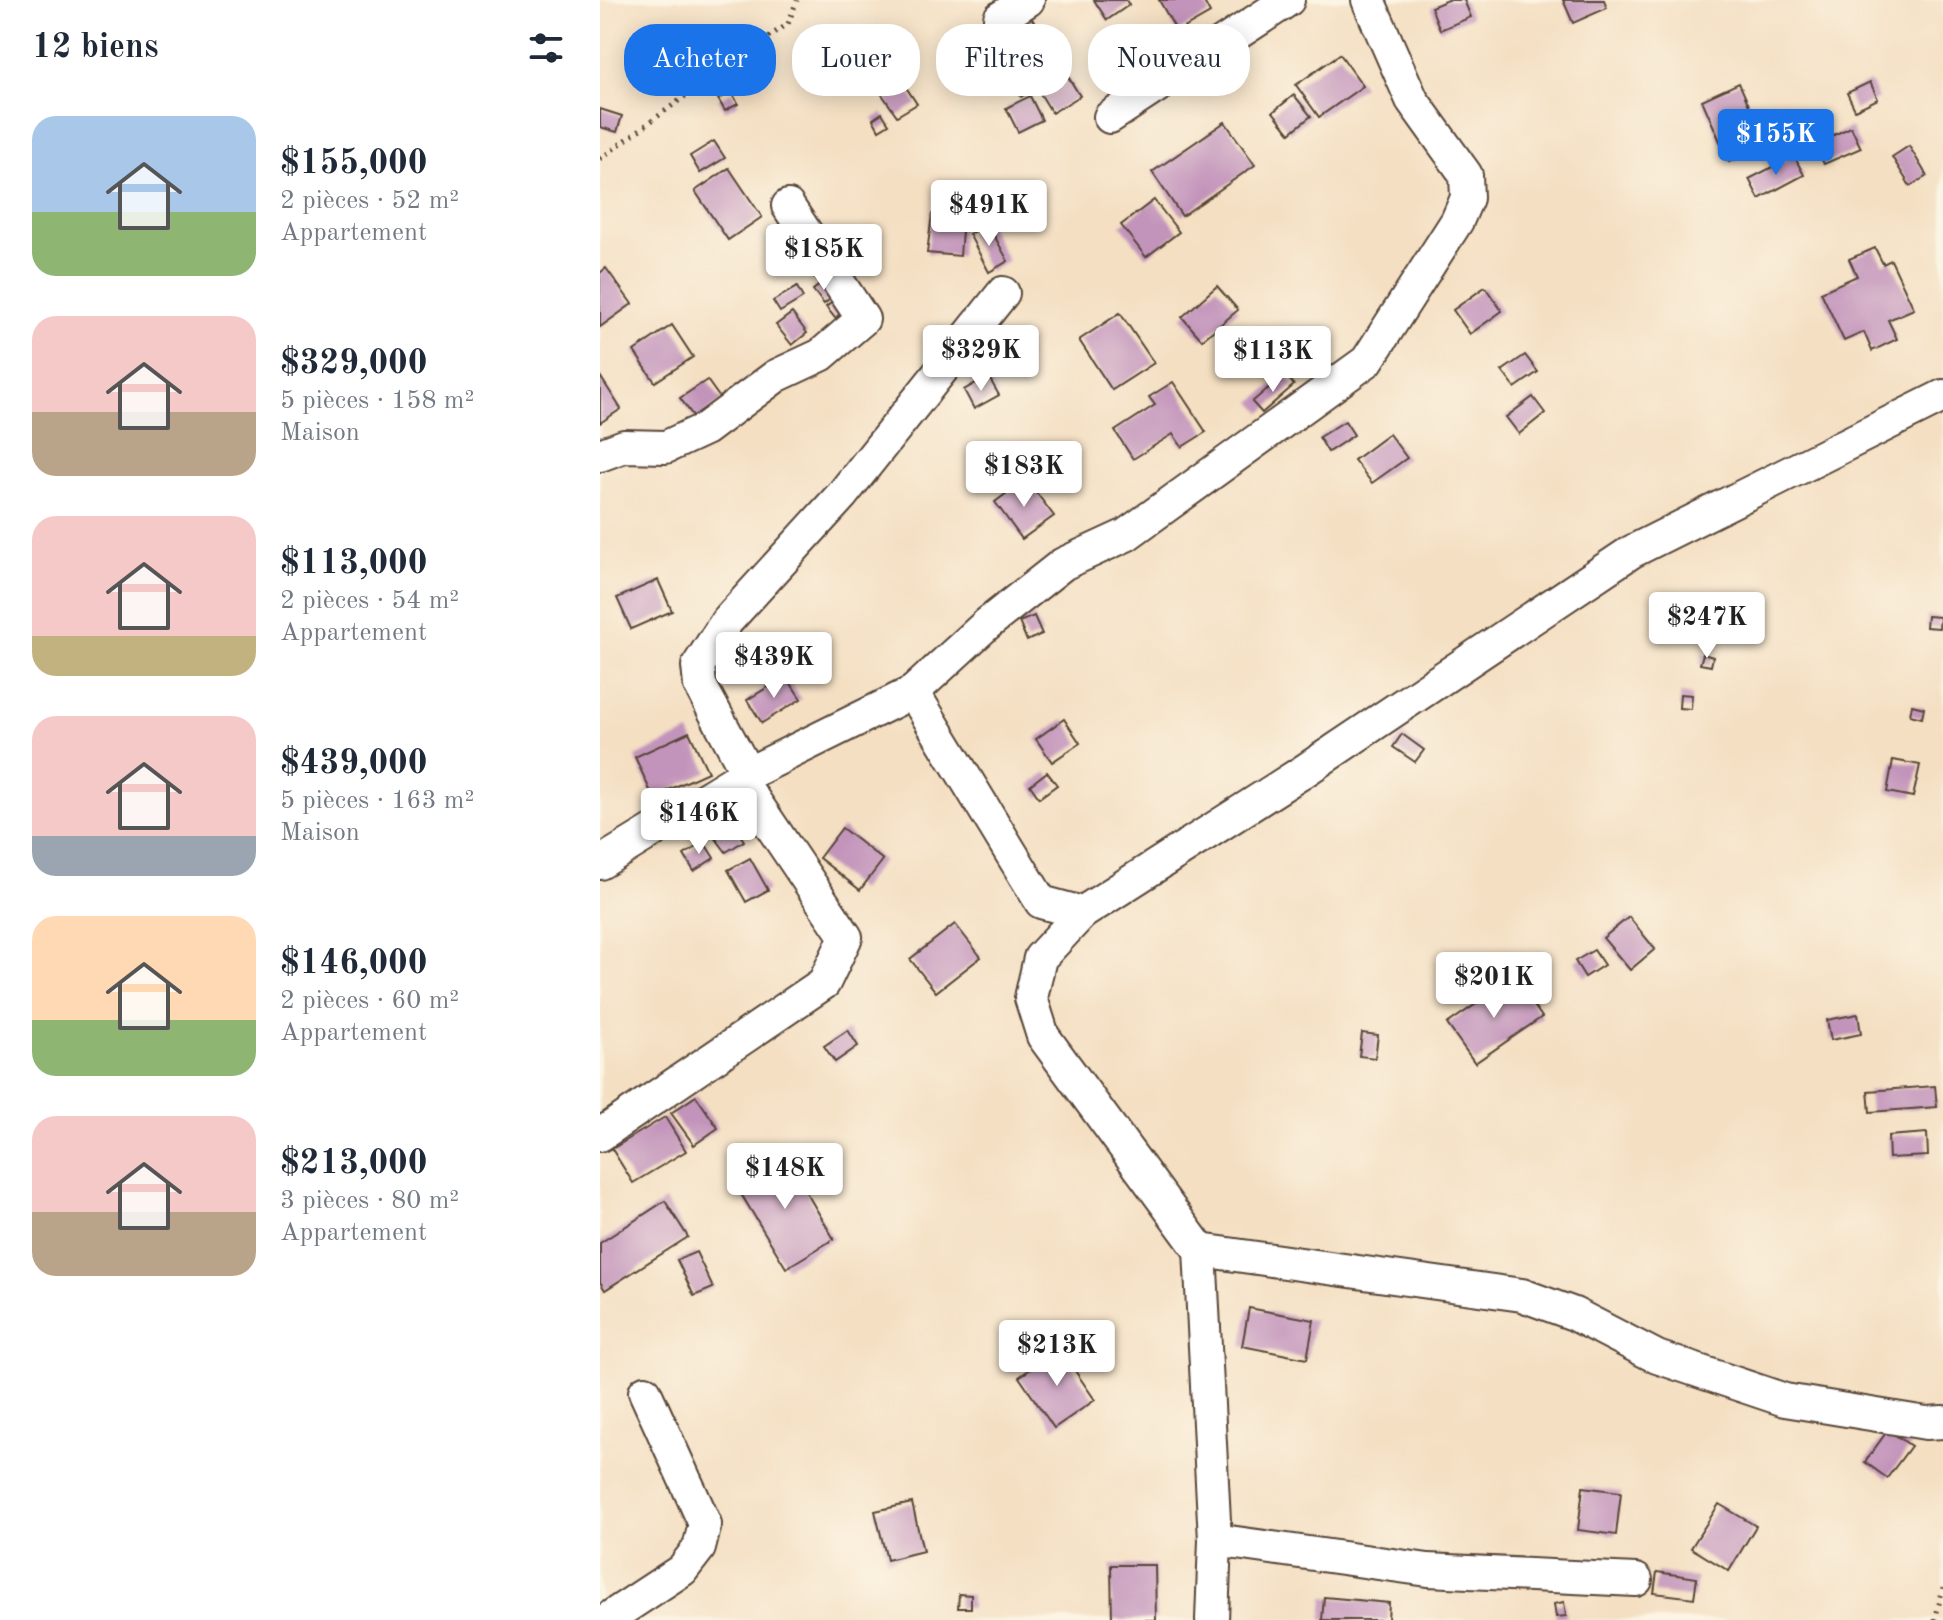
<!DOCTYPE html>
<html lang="fr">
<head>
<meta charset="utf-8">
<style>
	body { margin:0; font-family:"Old Standard TT",serif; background:#f6f6f7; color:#1f2937; height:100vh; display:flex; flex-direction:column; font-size:30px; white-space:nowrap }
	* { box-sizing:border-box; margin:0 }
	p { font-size:26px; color:#747a83 }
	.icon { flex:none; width:44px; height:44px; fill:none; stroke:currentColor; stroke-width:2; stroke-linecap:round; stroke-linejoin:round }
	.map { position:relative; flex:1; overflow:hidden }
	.side { display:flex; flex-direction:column; background:#fff; width:600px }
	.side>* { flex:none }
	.top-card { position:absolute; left:24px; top:24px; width:760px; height:72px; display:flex; gap:16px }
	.price { position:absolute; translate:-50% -68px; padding:0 18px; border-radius:8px; background:#fff; color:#222; font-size:26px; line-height:52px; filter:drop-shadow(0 2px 4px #0008) }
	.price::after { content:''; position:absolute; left:50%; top:48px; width:24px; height:18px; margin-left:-12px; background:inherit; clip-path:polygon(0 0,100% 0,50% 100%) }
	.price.current { background:#1a73e8; color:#fff }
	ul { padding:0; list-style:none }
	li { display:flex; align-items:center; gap:24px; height:200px; padding:0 32px }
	li span { display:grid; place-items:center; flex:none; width:224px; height:160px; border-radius:24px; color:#555 }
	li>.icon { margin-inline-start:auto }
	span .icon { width:96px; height:96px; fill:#fffc; stroke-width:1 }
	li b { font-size:34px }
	h2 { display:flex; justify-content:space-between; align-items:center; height:96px; padding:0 32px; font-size:34px }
	.tag { padding:0 28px; border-radius:32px; background:#fff; box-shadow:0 4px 20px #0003; font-size:28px; line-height:72px }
	.tag.current { background:#1a73e8; color:#fff }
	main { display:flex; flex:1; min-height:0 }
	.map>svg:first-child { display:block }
</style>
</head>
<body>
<main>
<section class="side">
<h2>12 biens<svg class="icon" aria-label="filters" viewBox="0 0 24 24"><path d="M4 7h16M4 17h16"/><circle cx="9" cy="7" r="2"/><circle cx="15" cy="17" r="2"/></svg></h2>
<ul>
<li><span style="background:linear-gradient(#a9c7e8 60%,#8fb573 0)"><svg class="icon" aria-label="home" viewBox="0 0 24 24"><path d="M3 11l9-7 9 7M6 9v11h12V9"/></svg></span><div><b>$155,000</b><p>2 pièces · 52 m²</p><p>Appartement</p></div></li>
<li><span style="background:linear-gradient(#f6c9c9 60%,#b9a48a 0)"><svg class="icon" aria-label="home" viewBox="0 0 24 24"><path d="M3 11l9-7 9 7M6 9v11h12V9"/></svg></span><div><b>$329,000</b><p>5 pièces · 158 m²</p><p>Maison</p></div></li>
<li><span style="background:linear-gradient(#f6c9c9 75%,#c2b280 0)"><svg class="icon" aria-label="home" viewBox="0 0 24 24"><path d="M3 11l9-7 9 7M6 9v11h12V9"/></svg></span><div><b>$113,000</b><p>2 pièces · 54 m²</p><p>Appartement</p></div></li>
<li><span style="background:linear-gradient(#f6c9c9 75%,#9aa5b1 0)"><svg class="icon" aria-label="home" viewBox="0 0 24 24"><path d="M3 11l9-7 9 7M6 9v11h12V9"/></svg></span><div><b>$439,000</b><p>5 pièces · 163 m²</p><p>Maison</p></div></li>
<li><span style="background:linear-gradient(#ffd9b3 65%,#8fb573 0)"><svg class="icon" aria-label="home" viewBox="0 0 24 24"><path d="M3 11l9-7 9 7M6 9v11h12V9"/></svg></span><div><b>$146,000</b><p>2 pièces · 60 m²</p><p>Appartement</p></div></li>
<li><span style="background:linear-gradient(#f6c9c9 60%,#b9a48a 0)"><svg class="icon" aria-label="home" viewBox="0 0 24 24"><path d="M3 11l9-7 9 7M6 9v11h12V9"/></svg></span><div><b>$213,000</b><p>3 pièces · 80 m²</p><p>Appartement</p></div></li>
</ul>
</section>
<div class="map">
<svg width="1343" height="1620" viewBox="0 0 1343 1620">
	<rect width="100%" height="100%" fill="#fcf5e5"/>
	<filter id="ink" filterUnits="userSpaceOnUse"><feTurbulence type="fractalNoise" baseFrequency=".0125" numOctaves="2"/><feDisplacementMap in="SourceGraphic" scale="16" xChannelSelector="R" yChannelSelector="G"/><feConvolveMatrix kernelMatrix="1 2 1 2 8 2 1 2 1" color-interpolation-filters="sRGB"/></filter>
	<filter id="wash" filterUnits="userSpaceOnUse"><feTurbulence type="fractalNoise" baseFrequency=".006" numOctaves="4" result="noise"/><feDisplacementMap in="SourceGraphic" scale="32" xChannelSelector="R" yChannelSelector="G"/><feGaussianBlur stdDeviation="1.8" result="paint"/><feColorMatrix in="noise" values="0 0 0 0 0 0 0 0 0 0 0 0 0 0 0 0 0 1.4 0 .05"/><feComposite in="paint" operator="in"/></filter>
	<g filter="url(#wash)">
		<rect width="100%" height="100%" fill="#f4dfc2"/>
		<g id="blocks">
			<g fill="#c394bb">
				<polygon points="494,0 526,0 529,5 507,20"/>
				<polygon points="559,0 603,0 610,13 577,32"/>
				<polygon points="848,0 864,0 871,17 840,30 831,7"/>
				<polygon points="963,0 1004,0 1007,8 973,23"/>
				<polygon points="426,9 480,96 452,113 399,26"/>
				<polygon points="740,54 763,86 719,117 696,85"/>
				<polygon points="418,65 433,90 421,97 406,72"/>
				<polygon points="294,69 317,104 297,116 274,83"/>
				<polygon points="1270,82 1278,99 1255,110 1247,93"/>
				<polygon points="1139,83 1167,146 1129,162 1102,100"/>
				<polygon points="132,92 138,104 125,111 118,99"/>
				<polygon points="694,95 711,116 690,133 673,112"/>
				<polygon points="430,96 442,120 418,132 406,108"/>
				<polygon points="0,109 22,116 17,132 0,127"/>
				<polygon points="282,113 289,124 279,130 273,119"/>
				<polygon points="625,122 655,165 582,216 552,172"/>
				<polygon points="1251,127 1261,148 1224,164 1214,144"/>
				<polygon points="114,141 125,158 100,173 90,156"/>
				<polygon points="1309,146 1327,176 1310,186 1292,157"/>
				<polygon points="1194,156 1204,175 1159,199 1149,179"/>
				<polygon points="129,168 162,217 128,240 95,191"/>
				<polygon points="554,200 579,232 546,257 521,225"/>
				<polygon points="332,214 363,218 360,256 327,253"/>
				<polygon points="388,224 408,261 389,272 369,234"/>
				<polygon points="1275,248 1283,264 1291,260 1314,309 1288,320 1297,339 1272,351 1264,332 1244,341 1221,292 1257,276 1249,259"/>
				<polygon points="6,268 32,304 0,327 0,273"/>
				<polygon points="225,281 235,295 224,304 213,290"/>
				<polygon points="617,286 638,310 602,340 582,317"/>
				<polygon points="197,287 203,298 180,312 173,301"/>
				<polygon points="885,287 902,311 870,334 853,310"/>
				<polygon points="236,299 245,310 235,318 226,307"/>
				<polygon points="192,313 207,333 192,345 176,325"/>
				<polygon points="520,313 554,363 512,390 479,340"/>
				<polygon points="72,325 93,357 55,382 34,351"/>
				<polygon points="425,349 430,358 406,371 401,360"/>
				<polygon points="925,355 938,372 915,388 902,371"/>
				<polygon points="685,374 694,385 662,413 652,402"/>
				<polygon points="0,376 21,409 0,423"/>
				<polygon points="388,376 399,395 374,409 364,390"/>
				<polygon points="107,380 122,401 96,420 80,398"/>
				<polygon points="573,382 606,432 582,447 573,434 533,459 515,431 555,405 549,397"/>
				<polygon points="933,397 945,413 919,434 906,417"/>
				<polygon points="745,421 754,435 728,452 719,437"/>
				<polygon points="789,434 807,458 772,483 754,460"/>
				<polygon points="426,479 454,516 422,539 395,502"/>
				<polygon points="58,580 72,611 31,629 17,598"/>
				<polygon points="434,616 442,634 427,641 419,622"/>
				<polygon points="1327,616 1340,617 1339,628 1326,627"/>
				<polygon points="1103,654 1113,657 1111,666 1100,664"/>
				<polygon points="186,676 201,699 162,723 147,700"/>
				<polygon points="1080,694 1092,695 1091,709 1079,708"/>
				<polygon points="1312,705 1324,708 1322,718 1310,715"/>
				<polygon points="464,719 480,743 452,762 436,739"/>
				<polygon points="89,732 108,772 53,797 35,757"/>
				<polygon points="802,734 824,750 815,762 793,747"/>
				<polygon points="1293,760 1320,765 1313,797 1287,792"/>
				<polygon points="447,772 457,785 439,798 430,785"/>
				<polygon points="133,824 144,841 126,852 114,836"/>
				<polygon points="242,828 283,860 260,890 219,858"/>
				<polygon points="104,842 114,858 94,871 84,855"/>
				<polygon points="150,858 168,890 146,902 128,870"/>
				<polygon points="1029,917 1055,949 1030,970 1003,938"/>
				<polygon points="355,924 381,957 336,992 310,959"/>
				<polygon points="994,950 1004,965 985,977 975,961"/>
				<polygon points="914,978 942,1017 875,1063 847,1024"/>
				<polygon points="1258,1014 1261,1034 1231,1040 1227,1020"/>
				<polygon points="248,1030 258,1046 235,1062 224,1046"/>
				<polygon points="762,1033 778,1035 775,1058 759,1056"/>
				<polygon points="1335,1086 1337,1107 1270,1112 1268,1091"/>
				<polygon points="96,1096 118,1128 94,1145 71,1113"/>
				<polygon points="65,1117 86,1151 33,1183 12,1149"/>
				<polygon points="1327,1133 1328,1156 1289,1158 1288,1136"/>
				<polygon points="184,1155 234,1239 186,1268 135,1184"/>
				<polygon points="65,1201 88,1237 5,1290 0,1282 0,1243"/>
				<polygon points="96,1252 113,1288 94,1296 77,1260"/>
				<polygon points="649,1308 714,1320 707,1359 642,1346"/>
				<polygon points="460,1349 495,1400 454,1428 419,1377"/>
				<polygon points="1288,1430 1311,1446 1287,1478 1265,1462"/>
				<polygon points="983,1487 1021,1492 1016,1535 978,1530"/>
				<polygon points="312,1503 323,1551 287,1560 275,1511"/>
				<polygon points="1119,1504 1156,1526 1129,1571 1091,1548"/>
				<polygon points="511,1565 555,1565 556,1620 512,1620"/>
				<polygon points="1057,1572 1097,1578 1094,1598 1054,1593"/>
				<polygon points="359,1594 371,1595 371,1608 358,1608"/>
				<polygon points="724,1597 789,1603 788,1620 722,1620"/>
				<polygon points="964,1602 966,1616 956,1617 954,1604"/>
			</g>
		</g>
	</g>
	<g filter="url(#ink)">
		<use href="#blocks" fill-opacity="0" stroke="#574537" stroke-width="2"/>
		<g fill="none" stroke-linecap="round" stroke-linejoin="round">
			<g stroke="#574537" stroke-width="36">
				<g id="minor">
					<polyline points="400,18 428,0"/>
					<polyline points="510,117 688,0"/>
					<polyline points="0,455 24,446 66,447 105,429 176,376 221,355 263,319 188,206"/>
					<polyline points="313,692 387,624 463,564 526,535 767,361 857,221 867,198 866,175 812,100 768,0"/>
					<polyline points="148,774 100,685 98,666 127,621 242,495 403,293"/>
					<polyline points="0,863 139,778 313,692 441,902 482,913 701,773 1031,552 1343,396"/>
					<polyline points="482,913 440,958 431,998 443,1036 600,1250 615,1540 612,1620"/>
					<polyline points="0,1135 224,983 246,937 139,778"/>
					<polyline points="600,1250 922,1295 974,1314 1057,1357 1185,1400 1326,1423 1343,1422"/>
					<polyline points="615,1540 828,1570 1036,1580"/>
					<polyline points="6,1620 82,1570 99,1548 105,1524 45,1392"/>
				</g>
			</g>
			<g stroke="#574537" stroke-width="5" stroke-dasharray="2 6" stroke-linecap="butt">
				<polyline points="0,159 145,52 188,24 197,0"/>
				<polyline points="1335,1620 1343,1588"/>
			</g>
			<use href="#minor" stroke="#fff" stroke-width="32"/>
		</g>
	</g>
</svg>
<b class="price current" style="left:1176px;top:177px">$155K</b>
<b class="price" style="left:389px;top:248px">$491K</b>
<b class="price" style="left:224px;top:292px">$185K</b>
<b class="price" style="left:381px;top:393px">$329K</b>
<b class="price" style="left:673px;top:394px">$113K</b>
<b class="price" style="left:424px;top:509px">$183K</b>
<b class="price" style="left:1107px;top:660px">$247K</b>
<b class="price" style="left:174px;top:700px">$439K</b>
<b class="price" style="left:99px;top:856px">$146K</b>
<b class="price" style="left:894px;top:1020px">$201K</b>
<b class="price" style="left:185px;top:1211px">$148K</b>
<b class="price" style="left:457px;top:1388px">$213K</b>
<div class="top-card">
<a class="tag current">Acheter</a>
<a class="tag">Louer</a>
<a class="tag">Filtres</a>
<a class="tag">Nouveau</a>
</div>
</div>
</main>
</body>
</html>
